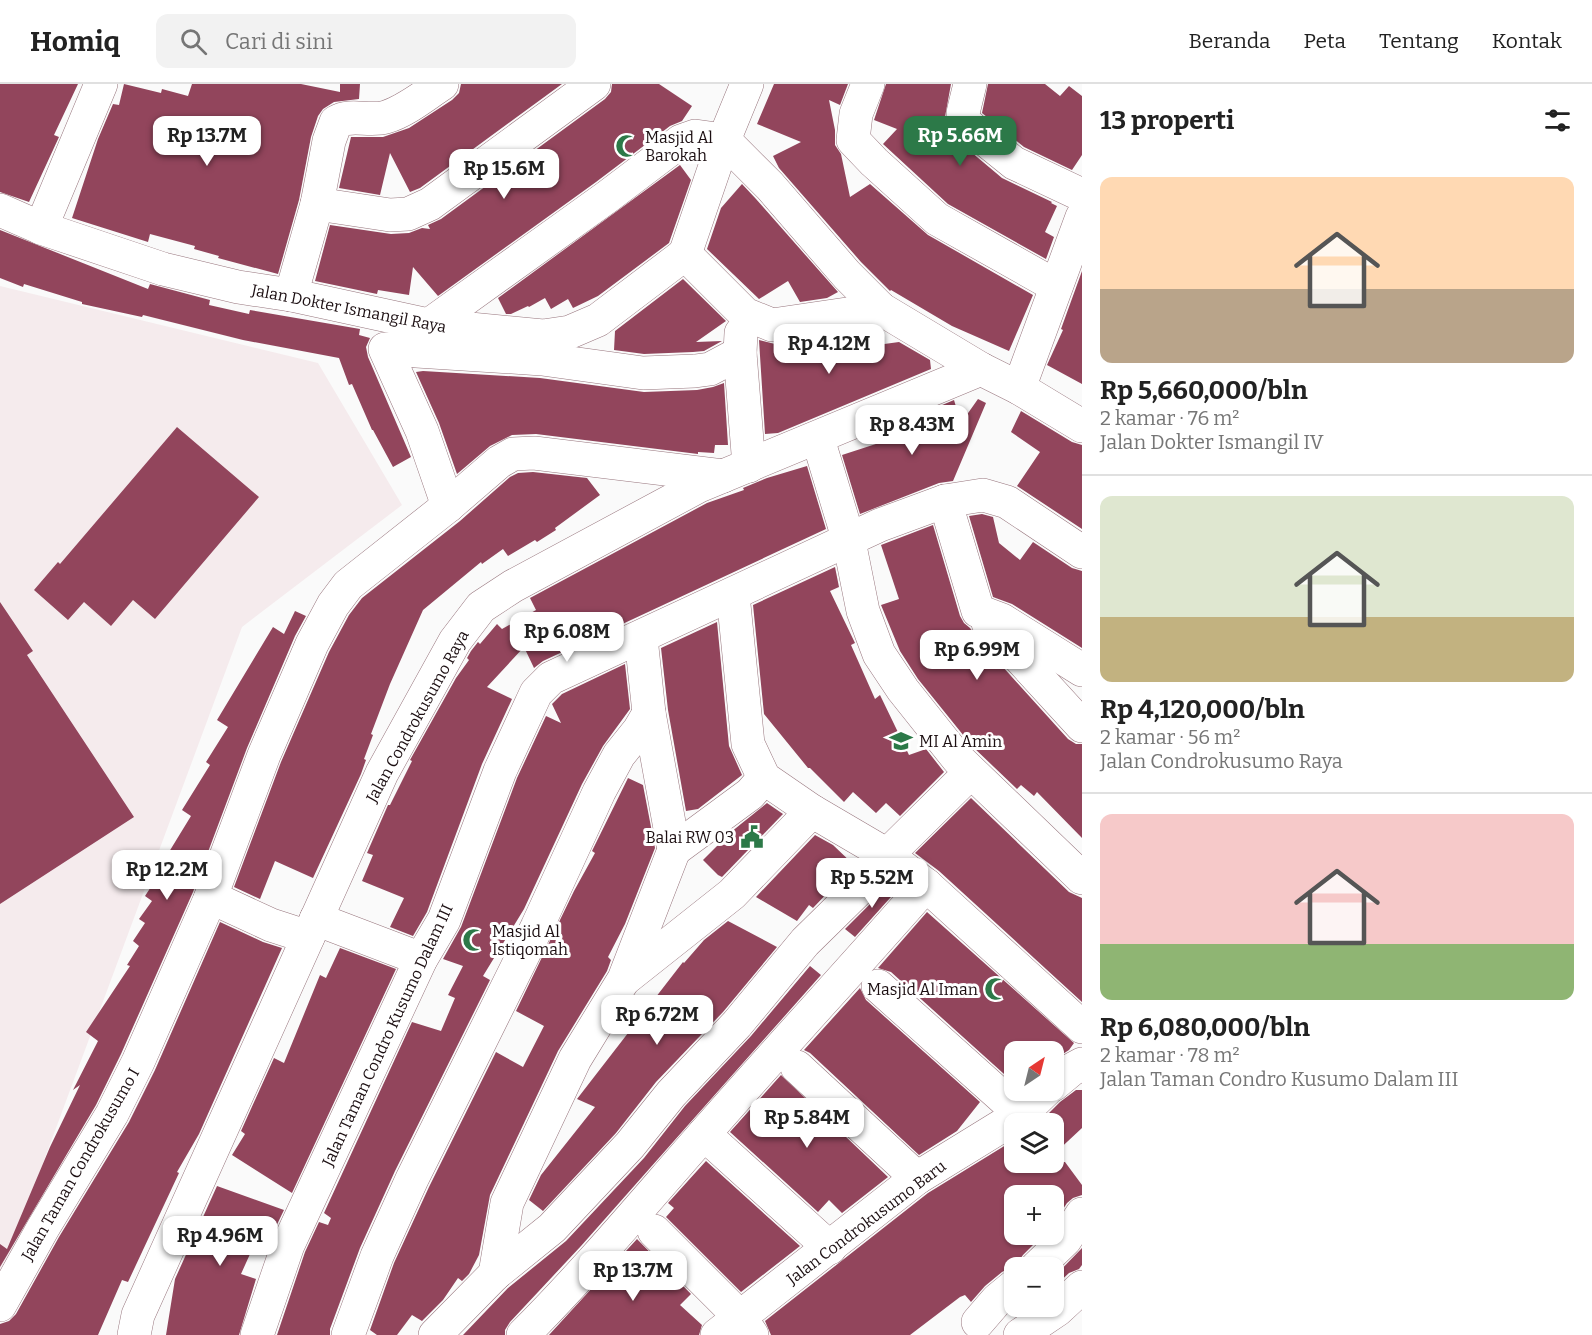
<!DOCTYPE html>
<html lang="id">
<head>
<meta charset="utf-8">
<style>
	body { margin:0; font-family:Bitter,serif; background:#f2f2f2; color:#222; height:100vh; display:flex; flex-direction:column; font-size:22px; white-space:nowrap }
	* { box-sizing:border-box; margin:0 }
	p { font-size:20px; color:#767676 }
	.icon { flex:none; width:33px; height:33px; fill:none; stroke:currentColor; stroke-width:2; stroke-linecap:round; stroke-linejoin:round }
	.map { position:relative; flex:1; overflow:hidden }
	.details { display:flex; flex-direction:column; background:#fff; width:510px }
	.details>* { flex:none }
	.needle { width:39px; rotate:35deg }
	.fabs { position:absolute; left:1004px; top:957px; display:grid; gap:12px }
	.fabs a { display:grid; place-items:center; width:60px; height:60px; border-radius:12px; background:#fff; box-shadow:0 2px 4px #0004; font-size:30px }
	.price { position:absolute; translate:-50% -51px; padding:0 14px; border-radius:12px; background:#fff; color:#222; font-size:20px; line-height:39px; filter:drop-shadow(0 2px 3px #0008) }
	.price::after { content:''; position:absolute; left:50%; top:36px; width:18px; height:14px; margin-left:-9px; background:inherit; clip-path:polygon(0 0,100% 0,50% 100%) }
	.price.current { background:#2c7948; color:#fff }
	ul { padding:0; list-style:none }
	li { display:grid; align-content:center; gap:12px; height:318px; padding:0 18px }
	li+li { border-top:2px solid #e0e0e0 }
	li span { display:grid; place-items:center; height:186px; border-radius:12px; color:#555 }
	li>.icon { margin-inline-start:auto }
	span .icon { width:108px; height:108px; fill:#fffc; stroke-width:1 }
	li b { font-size:26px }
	h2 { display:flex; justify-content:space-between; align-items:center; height:72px; padding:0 18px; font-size:26px }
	header { display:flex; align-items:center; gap:36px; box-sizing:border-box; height:84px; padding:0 30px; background:#fff; border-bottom:2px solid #e0e0e0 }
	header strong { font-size:28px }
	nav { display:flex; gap:33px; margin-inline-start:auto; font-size:21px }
	.search { width:420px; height:54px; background:#f2f2f2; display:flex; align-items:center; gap:15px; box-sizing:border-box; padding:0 21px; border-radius:12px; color:#767676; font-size:22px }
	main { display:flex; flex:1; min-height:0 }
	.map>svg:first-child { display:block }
</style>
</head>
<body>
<header>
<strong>Homiq</strong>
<div class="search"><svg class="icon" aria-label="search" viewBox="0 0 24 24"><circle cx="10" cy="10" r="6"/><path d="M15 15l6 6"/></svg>Cari di sini</div>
<nav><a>Beranda</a><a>Peta</a><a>Tentang</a><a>Kontak</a></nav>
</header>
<main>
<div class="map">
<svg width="1082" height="1251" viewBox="0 0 1082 1251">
	<rect width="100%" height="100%" fill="#fafafa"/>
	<polygon fill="#f5ebed" points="0,202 318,279 402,421 242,543 10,1168 0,1185"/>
	<g fill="#92455c">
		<polygon points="0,0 78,0 54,51 59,53 29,118 0,108"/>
		<polygon points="124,0 161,9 162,5 188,12 192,0 301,0 340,8 340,0 360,0 359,15 334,18 323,25 318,32 311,53 299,116 278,190 218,174 219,172 194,165 195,162 150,150 148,158 72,134 98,55 113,20 119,21"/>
		<polygon points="461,0 562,0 420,104 410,108 390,69 380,111 339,104 351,53 383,53 409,44 452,16 459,9"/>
		<polygon points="612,0 659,0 692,22 682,37 670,42 596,98 438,212 413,183 409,211 378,206 377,210 315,197 330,141 391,150 409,149 422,144 430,145 428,141 441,135 605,15 611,8"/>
		<polygon points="774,0 848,0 840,21 829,16 835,46 835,61 841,70 850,113 870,100 928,151 1033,211 1009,267 952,242 891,206 890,207 861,178 779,84 773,72 801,58 757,40"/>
		<polygon points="886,0 951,0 945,33 947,43 952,52 1002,94 1052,118 1051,119 1057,122 1045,148 1054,153 1046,175 948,120 883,60 897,45 874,36"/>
		<polygon points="988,0 1045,0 1060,12 1069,2 1082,12 1082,71 1072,86 1024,63 982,29"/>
		<polygon points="680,81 691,96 669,159 598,212 573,224 568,215 551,225 545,214 529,223 528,222 511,230 506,230 498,214"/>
		<polygon points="742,100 756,115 838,208 827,214 800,218 788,197 759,215 707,165 721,124"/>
		<polygon points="0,146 148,205 150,200 210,216 209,221 249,230 250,226 360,245 359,251 370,254 366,263 368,273 411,373 393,383 373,346 372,346 352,300 349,301 339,274 243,256 143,231 142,233 82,220 82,218 24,200 23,203 0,194"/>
		<polygon points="1082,187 1082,300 1047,281 1063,246 1061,245"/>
		<polygon points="683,195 726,237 696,258 722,257 704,267 693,268 644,270 614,266 615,247"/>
		<polygon points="877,245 877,261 899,258 930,276 931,285 778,349 765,350 759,256 775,260"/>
		<polygon points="423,287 540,294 644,308 697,306 713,303 724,299 728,361 715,361 714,369 698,368 698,370 536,350 512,351 490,362 457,390 439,339 416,288"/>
		<polygon points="978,315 986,319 953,397 939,399 860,430 842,371 882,358 881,347 954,316 961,339"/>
		<polygon points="1021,327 1072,358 1082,361 1082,445 1017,402 1040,368 1011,348"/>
		<polygon points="177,343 259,413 155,535 133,516 111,542 84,518 68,536 34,506 58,478 60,480"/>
		<polygon points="807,382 826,445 543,577 534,584 524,563 487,603 512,615 482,680 427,828 413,852 390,843 404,814 362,797 373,771 367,769 388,721 390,721 412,677 410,676 456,594 469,576 467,574 471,567 478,558 480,560 497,540 502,545 536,526 530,514 707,419 744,406 743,404 767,394"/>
		<polygon points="533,388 587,394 600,411 555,444 556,446 537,458 535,456 508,472 503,465 482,480 481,478 423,526 390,600 371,650 373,651 364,675 366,676 361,690 313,794 275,777 260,815 234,803 281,678 329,568 349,531 362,514 460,437 510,393 518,389"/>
		<polygon points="982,430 993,433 999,459 1020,476 1033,458 1072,484 1082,487 1082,564 1012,520 993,513 969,432"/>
		<polygon points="933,441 960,532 964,539 970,544 985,564 990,576 993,572 1068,655 1076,660 1082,660 1082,754 1037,708 1034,712 1021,701 1017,705 972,662 918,595 900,567 881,521 899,515 881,461"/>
		<polygon points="835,483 839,503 830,507 855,559 851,561 875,615 880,611 909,671 926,665 944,688 900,732 886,719 876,729 853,708 844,718 810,684 808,684 764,630 753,521"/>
		<polygon points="0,518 33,567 27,571 134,733 0,820"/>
		<polygon points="295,527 306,532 295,552 247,664 193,808 121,970 96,1021 0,1183 0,1160 7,1165 50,1063 80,1001 73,1006 98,957 86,948 130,882 127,881 139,862 133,857 145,839 139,835 152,817 145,812 164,783 161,781 191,732 182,726 210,681 206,678 228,643 217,636 273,543 284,550"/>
		<polygon points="717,538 729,662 742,691 698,725 686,727 668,626 661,564"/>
		<polygon points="625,580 630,625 603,662 582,700 524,825 483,892 490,896 395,1087 360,1164 330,1245 330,1251 277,1251 305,1168 319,1138 328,1141 331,1134 324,1129 412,938 441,947 455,914 448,911 463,882 443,875 461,843 517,694 546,632 561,639 552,620 562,610"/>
		<polygon points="628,694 643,701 655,764 625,840 608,873 611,876 607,887 558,967 490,1111 479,1171 469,1190 462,1197 458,1194 443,1216 422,1237 412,1231 397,1251 377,1251 370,1246 394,1179 429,1103 496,968 523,983 544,942 516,927 574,807 595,769 592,767"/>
		<polygon points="971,714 1069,808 1082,814 1082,918 939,787 915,769"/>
		<polygon points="767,719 783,730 722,793 718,791 703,776 731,748"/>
		<polygon points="815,751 833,761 854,781 813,824 809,821 797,837 756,813"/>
		<polygon points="890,797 899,804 855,853 845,845 871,819"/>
		<polygon points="927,828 1074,959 1069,966 1055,975 1053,968 1014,968 1014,999 891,888 878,884"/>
		<polygon points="728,837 777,863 723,928 656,998 616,1049 543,1127 529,1116 541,1091 595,1023 577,1015 683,878 684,879 704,856"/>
		<polygon points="220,838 263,858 282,864 199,1050 177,1088 179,1089 128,1198 122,1196 98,1251 0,1251 0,1240 9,1237 16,1230 59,1153 129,1038 155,986"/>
		<polygon points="340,864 396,885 292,1109 232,1071 245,1050 241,1047 274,974 284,979 320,891 326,894"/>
		<polygon points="810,882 821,891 581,1162 510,1238 505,1246 505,1251 463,1251 508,1204 566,1157 644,1074 685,1022 751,952"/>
		<polygon points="860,904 866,916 980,1018 957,1047 919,1071 810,969 804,966"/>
		<polygon points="781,991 888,1093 842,1129 829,1116 818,1128 730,1048"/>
		<polygon points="1076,1006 1082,1006 1082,1044 1053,1071 1053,1040 1038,1040 1060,1018"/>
		<polygon points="1014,1056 1014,1078 1065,1078 1082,1101 1082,1111 1073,1114 1067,1119 1053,1140 1053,1112 1014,1112 1014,1150 1044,1150 1023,1171 1018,1178 1018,1184 1010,1184 1002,1188 985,1202 971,1218 965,1211 960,1213 910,1251 771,1251 765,1237 928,1109"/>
		<polygon points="706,1077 800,1162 741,1208 666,1133 674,1124 668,1119"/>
		<polygon points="217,1102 284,1126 271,1153 260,1148 241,1190 256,1195 239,1251 166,1251 175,1195"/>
		<polygon points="637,1155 691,1210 680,1221 702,1241 699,1251 549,1251"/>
		<polygon points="1082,1164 1082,1181 1079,1185 1069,1189 1053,1204 1053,1194"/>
	</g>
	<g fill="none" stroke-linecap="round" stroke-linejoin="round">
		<g stroke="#98767e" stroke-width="34">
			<g id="minor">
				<polyline points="868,0 856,30 853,56 874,78 937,135 1056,202"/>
				<polyline points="970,0 963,29 965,38 978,50 1014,79 1082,111"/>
				<path d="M317,120L329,57L336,38C351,29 369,38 386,33C406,27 425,11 442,0"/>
				<polyline points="0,126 41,144 163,185 238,203 291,211 429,241 543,252 570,248 598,236 685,170"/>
				<polyline points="41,144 101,0"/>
				<polyline points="685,170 745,230 772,241 881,225"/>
				<polyline points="685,170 724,56 747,0"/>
				<polyline points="291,211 317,120 390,131 408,130 430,120 594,0"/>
				<polyline points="429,241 607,113 681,57 695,52 724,56 770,102 847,191 881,225 981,285 1019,304 1082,342"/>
				<polyline points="741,249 740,269 749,382"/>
				<polyline points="1019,304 1082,133"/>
				<polyline points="818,355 849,457 863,527 879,570 903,606 958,675 1082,794"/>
				<polyline points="945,417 978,527 1002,536 1082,586"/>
				<polyline points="448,422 422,347 385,265 542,275 643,289 695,287 710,285 740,269"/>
				<polyline points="733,511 748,660 764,694 812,727 887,771 926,801 1082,943"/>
				<polyline points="988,539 1082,642"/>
				<polyline points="641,554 649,629 674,766"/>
				<polyline points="674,766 750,710 764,694"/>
				<polyline points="210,815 219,817 271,841 308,853"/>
				<polyline points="316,835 421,875"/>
				<polyline points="626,894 732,810 812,727"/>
				<polyline points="878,902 1021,1030"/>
				<polyline points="797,983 917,1094"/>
				<polyline points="1053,1001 1071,986 1082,980"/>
				<polyline points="704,1050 830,1164"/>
				<polyline points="654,1147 740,1233 752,1251"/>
				<polyline points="1036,1184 1065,1156 1082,1130"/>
				<polyline points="495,1190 507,1119 575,975 624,895 674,766"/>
				<polyline points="0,1221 43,1144 112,1030 138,978 210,815 264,671 312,560 333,521 348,501 448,422 499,378 513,370 534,369 723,392"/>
				<polyline points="978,1238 997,1216 1014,1202"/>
				<polyline points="134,1251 138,1231 382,689 455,557 481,523 513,502 699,402 981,285"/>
				<polyline points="257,1251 288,1161 421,875 444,836 500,687 536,609 551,594 880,441 945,417 983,411 1007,418 1082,468"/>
				<polyline points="348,1251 377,1172 412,1095 537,843 599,708 619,671 639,646 649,629"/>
				<polyline points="435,1251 495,1190 552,1144 630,1061 671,1010 737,940 805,858 858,806 887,771 971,688"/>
				<path d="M523,1251C589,1185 649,1112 711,1042C782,961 855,882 926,801"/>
				<polyline points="717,1251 917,1094 1021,1030 1046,1006"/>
				<polyline points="1020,1251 1057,1226 1082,1203"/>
			</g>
		</g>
		<use href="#minor" stroke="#fff" stroke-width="33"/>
	</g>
	<defs>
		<g id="mosque-bare" transform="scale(1.8)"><path d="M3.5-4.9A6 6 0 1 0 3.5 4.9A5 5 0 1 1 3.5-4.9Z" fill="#2c7948" stroke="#fff" stroke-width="2.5" paint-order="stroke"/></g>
		<g id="school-bare" transform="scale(1.8)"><path d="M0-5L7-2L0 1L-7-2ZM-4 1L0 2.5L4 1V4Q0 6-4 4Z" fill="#2c7948" stroke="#fff" stroke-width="2.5" paint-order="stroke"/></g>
		<g id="civic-bare" transform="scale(1.8)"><path d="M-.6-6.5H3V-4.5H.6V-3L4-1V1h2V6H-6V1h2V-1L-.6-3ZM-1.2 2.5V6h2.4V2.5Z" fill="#2c7948" stroke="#fff" stroke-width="2.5" paint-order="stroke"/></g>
	</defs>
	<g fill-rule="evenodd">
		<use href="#mosque-bare" x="627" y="62"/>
		<use href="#school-bare" x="901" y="657"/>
		<use href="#civic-bare" x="752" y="753"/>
		<use href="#mosque-bare" x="474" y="856"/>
		<use href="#mosque-bare" x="996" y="905"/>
	</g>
	<g text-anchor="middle" stroke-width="6" stroke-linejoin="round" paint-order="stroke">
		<g font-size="16" fill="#1c0f12" stroke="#fff" text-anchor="start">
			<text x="645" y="59">Masjid Al<tspan x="645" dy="18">Barokah</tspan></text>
			<text x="919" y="663">MI Al Amin</text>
			<text x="734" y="759" text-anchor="end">Balai RW 03</text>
			<text x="492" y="853">Masjid Al<tspan x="492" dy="18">Istiqomah</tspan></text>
			<text x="978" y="911" text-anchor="end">Masjid Al Iman</text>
		</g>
		<g font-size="16" fill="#1c0f12" stroke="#fff">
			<text transform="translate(349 224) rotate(11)" y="6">Jalan Dokter Ismangil Raya</text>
			<text transform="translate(417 632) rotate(-61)" y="6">Jalan Condrokusumo Raya</text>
			<text transform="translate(387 951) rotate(-65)" y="6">Jalan Taman Condro Kusumo Dalam III</text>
			<text transform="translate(80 1080) rotate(-60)" y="6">Jalan Taman Condrokusumo I</text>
			<text transform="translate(866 1138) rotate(-37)" y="6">Jalan Condrokusumo Baru</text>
		</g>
	</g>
</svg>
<div class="fabs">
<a><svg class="needle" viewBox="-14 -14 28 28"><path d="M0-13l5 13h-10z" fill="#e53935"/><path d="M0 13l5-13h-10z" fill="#767676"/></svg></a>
<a><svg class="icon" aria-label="layers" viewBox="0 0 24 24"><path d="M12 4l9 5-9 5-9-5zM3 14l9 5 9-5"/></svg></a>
<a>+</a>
<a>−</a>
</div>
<b class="price" style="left:207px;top:83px">Rp 13.7M</b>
<b class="price current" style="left:960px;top:83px">Rp 5.66M</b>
<b class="price" style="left:504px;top:116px">Rp 15.6M</b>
<b class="price" style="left:829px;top:291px">Rp 4.12M</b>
<b class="price" style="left:912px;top:372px">Rp 8.43M</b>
<b class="price" style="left:567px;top:579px">Rp 6.08M</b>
<b class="price" style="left:977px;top:597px">Rp 6.99M</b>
<b class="price" style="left:167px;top:817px">Rp 12.2M</b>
<b class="price" style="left:872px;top:825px">Rp 5.52M</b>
<b class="price" style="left:657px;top:962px">Rp 6.72M</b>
<b class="price" style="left:807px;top:1065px">Rp 5.84M</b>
<b class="price" style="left:220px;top:1183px">Rp 4.96M</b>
<b class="price" style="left:633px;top:1218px">Rp 13.7M</b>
</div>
<section class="details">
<h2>13 properti<svg class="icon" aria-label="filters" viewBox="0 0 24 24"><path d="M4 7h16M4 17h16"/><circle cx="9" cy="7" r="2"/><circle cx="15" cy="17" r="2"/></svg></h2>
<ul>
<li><span style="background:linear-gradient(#ffd9b3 60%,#b9a48a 0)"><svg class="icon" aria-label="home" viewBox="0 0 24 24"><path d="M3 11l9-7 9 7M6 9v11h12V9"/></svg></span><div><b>Rp 5,660,000/bln</b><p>2 kamar · 76 m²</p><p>Jalan Dokter Ismangil IV</p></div></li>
<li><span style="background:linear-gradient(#dfe7d0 65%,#c2b280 0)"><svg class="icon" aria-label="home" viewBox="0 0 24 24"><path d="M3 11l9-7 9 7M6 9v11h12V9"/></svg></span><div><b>Rp 4,120,000/bln</b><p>2 kamar · 56 m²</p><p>Jalan Condrokusumo Raya</p></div></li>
<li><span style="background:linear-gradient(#f6c9c9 70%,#8fb573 0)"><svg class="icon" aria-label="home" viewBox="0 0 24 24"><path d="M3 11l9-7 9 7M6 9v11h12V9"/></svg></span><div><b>Rp 6,080,000/bln</b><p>2 kamar · 78 m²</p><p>Jalan Taman Condro Kusumo Dalam III</p></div></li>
</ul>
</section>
</main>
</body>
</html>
